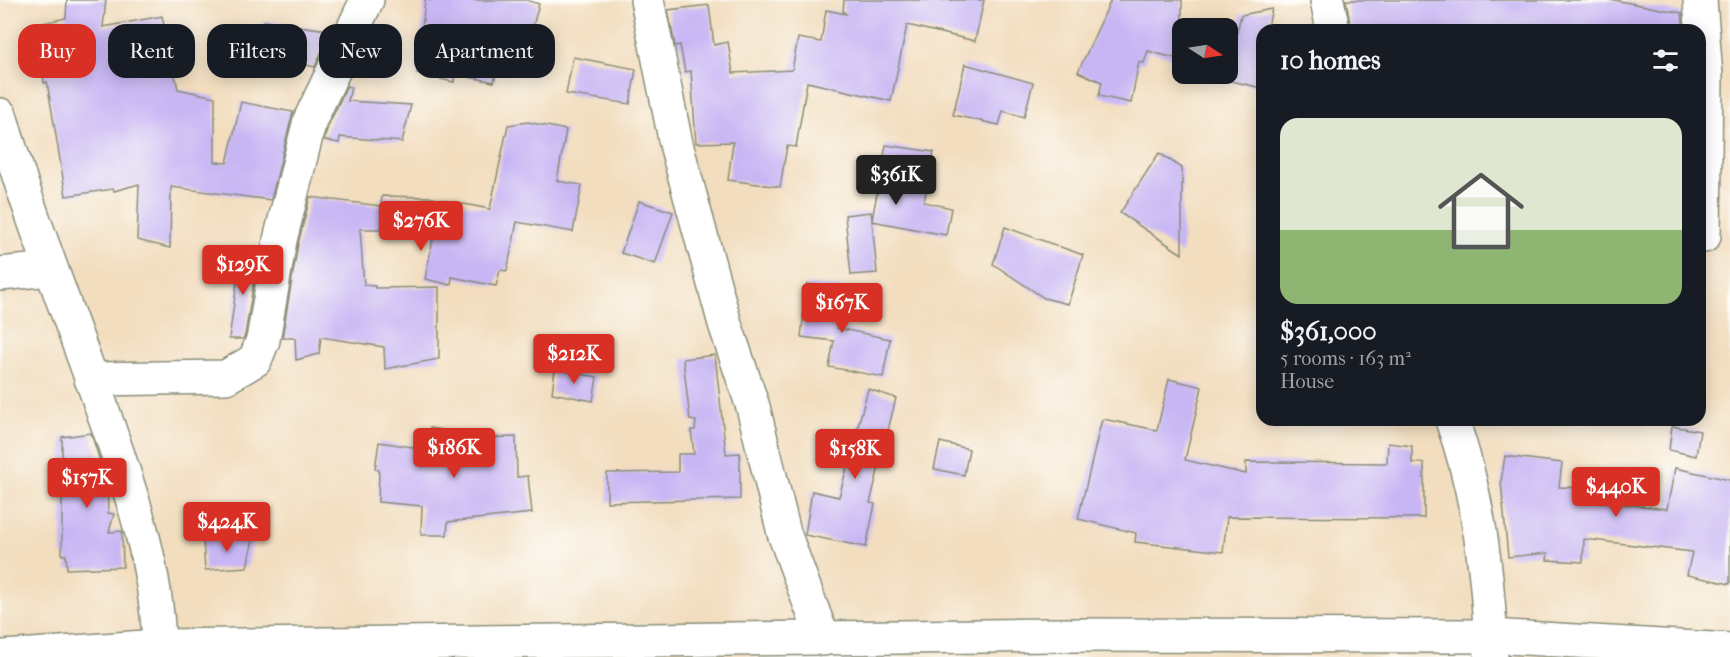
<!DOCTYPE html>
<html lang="en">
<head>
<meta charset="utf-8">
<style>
	body { margin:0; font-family:"IM FELL French Canon",serif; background:#20242c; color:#f1f3f6; height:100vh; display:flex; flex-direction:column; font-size:22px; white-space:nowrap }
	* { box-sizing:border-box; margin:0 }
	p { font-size:20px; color:#9ea1a6 }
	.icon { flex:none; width:33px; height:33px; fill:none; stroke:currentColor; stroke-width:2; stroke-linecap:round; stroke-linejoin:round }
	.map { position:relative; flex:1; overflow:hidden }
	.panel { position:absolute; left:1256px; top:24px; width:450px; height:402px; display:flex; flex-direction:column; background:#171b24; border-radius:18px; box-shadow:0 3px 15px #0003 }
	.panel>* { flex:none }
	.hud { position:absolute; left:18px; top:24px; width:570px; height:54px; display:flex; gap:12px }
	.needle { width:39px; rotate:102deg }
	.controls { position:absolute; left:1172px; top:18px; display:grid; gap:12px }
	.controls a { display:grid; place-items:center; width:66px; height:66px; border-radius:12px; background:#171b24; box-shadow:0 3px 15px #0003; font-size:30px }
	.price { position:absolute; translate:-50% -51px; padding:0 14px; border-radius:6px; background:#d93025; color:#fff; font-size:20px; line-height:39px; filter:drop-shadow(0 2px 3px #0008) }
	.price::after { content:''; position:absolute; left:50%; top:36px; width:18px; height:14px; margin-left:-9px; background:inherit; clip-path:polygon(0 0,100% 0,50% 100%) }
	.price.on { background:#222; color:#fff }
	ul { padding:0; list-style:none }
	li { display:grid; align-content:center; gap:12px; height:318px; padding:0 24px }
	li span { display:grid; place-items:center; height:186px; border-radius:18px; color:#555 }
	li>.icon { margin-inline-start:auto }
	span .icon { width:108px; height:108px; fill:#fffc; stroke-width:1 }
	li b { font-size:26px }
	h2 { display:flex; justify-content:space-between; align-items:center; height:72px; padding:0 24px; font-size:26px }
	.pill { padding:0 21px; border-radius:18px; background:#171b24; box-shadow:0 3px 15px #0003; font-size:21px; line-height:54px }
	.pill.on { background:#d93025; color:#fff }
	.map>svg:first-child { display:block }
</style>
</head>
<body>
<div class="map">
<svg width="1730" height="657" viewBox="0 0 1730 657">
	<rect width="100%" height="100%" fill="#fdfcf7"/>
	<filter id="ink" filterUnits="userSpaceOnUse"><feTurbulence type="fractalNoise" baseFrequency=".0167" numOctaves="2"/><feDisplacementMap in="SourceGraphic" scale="12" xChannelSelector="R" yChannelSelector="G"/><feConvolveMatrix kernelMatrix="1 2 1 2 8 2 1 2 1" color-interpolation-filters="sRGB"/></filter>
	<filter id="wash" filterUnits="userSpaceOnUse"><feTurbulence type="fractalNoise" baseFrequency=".008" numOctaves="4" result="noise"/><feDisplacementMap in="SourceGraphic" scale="24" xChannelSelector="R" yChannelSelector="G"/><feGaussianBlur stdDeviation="1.35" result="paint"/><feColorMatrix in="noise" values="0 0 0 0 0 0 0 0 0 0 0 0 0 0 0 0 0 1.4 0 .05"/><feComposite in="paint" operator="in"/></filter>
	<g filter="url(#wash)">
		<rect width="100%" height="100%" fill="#f2ddbe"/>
		<g id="blocks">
			<g fill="#c8b6f4">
				<polygon points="67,0 106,0 103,27 162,16 178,89 215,97 215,162 227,163 241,102 293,112 271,200 171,187 170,248 137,240 139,184 114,191 113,189 66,196 47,82 44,83 42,62 34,64 29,26 66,18"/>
				<polygon points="425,0 526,0 539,4 533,26 543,53 497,70 494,82 455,74 454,82 417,74"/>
				<polygon points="844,0 984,0 975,41 907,25 891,101 807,82 796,147 787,146 780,187 728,180 733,142 696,143 691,71 685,72 680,45 675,46 668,10 709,5 714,45 728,42 733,73 792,70 798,38 821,42 826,10 846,14 843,11"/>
				<polygon points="1111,0 1182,0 1182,60 1148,51 1144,63 1139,62 1131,103 1099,96 1102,82 1078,72"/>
				<polygon points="1346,0 1614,0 1682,13 1684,30 1351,30"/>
				<polygon points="1272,9 1267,30 1262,30 1262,88 1226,80 1241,15"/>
				<polygon points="264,21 327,30 324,46 315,67 256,54"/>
				<polygon points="573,57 636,69 630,104 566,94"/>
				<polygon points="965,64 1033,83 1024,117 1003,111 999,125 953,115"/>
				<polygon points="347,86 351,87 348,101 411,105 402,142 340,137 339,143 324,140 328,126"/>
				<polygon points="528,122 566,130 557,181 582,185 573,232 517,222 507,271 500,270 496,286 452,277 451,285 425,279 435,229 360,229 364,285 375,286 375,288 439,287 439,359 385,369 384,347 321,337 319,354 296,360 295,338 282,338 298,244 310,197 381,206 382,196 428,197 490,209 508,125"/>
				<polygon points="886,145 934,152 924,202 951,208 946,235 872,221 877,273 851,275 845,215 871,212 872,220"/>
				<polygon points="1159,153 1182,168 1182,254 1120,213"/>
				<polygon points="639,201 673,212 655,264 621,253"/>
				<polygon points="1005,227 1083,255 1068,304 1044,298 993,264"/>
				<polygon points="241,254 258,256 245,335 243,339 229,339"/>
				<polygon points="807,284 841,288 837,328 890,339 883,377 829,367 834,341 801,337"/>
				<polygon points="715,355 726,454 740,453 740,499 607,502 607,473 678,472 678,454 694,454 691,430 695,430 696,421 690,420 683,359"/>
				<polygon points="555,369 597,377 593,401 552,393"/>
				<polygon points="1169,379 1202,387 1185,460 1246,474 1246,462 1387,463 1388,443 1412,446 1412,463 1424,463 1424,518 1227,517 1223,552 1135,542 1136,533 1078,519 1101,423 1103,419 1157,430"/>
				<polygon points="868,389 896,398 870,503 875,504 866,547 805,535 812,491 839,497"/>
				<polygon points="1672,426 1700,431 1696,456 1669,450"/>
				<polygon points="430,428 472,435 472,438 516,437 517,477 528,476 532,513 448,522 447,535 421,535 422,506 378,502 379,470 375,469 379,442 426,449"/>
				<polygon points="91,433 107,483 108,513 114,514 109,532 122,531 123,567 67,569 66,555 62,555 62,437"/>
				<polygon points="940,442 969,449 964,475 934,469"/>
				<polygon points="1505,456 1562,463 1559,487 1587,488 1586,500 1667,509 1675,468 1730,480 1730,584 1687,575 1692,552 1584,539 1583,562 1547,560 1548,553 1508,557 1501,482"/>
				<polygon points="203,539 253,539 247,567 205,570"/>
			</g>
		</g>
	</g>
	<g filter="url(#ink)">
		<use href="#blocks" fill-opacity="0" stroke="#888d79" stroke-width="1.5"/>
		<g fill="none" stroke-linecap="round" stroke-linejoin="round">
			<g stroke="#888d79" stroke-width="36">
				<g id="minor">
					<polyline points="647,0 676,144 725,324 753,407 784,533 823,639"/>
					<polyline points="1327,0 1333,30"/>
					<polyline points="1700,0 1706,76 1704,236"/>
					<path d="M0,115C30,218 70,316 105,417C131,492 157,566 159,646"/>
					<polyline points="0,274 50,269"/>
					<polyline points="91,379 226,377 255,360 263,340 280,240 310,120 367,0"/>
					<path d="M1452,420C1479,496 1489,576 1491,657"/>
				</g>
			</g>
			<g stroke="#888d79" stroke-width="36">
				<polyline id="major" points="4,657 159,646 1057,635 1490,636 1730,650"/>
			</g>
			<use href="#minor" stroke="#fff" stroke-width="33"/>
			<use href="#major" stroke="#fff" stroke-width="33"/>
		</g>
	</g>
</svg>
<div class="controls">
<a><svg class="needle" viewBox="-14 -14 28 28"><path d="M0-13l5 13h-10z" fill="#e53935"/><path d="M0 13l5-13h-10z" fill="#9ea1a6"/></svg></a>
</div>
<b class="price on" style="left:896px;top:206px">$361K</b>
<b class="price" style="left:421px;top:252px">$276K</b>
<b class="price" style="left:243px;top:296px">$129K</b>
<b class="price" style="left:842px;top:334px">$167K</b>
<b class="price" style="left:574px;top:385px">$212K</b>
<b class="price" style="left:454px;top:479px">$186K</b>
<b class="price" style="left:855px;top:480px">$158K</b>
<b class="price" style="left:87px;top:509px">$157K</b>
<b class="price" style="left:1616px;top:518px">$440K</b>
<b class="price" style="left:227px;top:553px">$424K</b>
<div class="hud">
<a class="pill on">Buy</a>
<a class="pill">Rent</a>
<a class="pill">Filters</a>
<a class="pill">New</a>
<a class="pill">Apartment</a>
</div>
<section class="panel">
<h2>10 homes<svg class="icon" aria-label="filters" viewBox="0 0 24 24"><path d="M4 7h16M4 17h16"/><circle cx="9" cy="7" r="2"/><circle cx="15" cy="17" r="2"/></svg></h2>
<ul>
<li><span style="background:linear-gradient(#dfe7d0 60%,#8fb573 0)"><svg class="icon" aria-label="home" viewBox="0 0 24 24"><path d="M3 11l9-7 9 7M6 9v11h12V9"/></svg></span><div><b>$361,000</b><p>5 rooms · 163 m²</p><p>House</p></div></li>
</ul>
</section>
</div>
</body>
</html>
